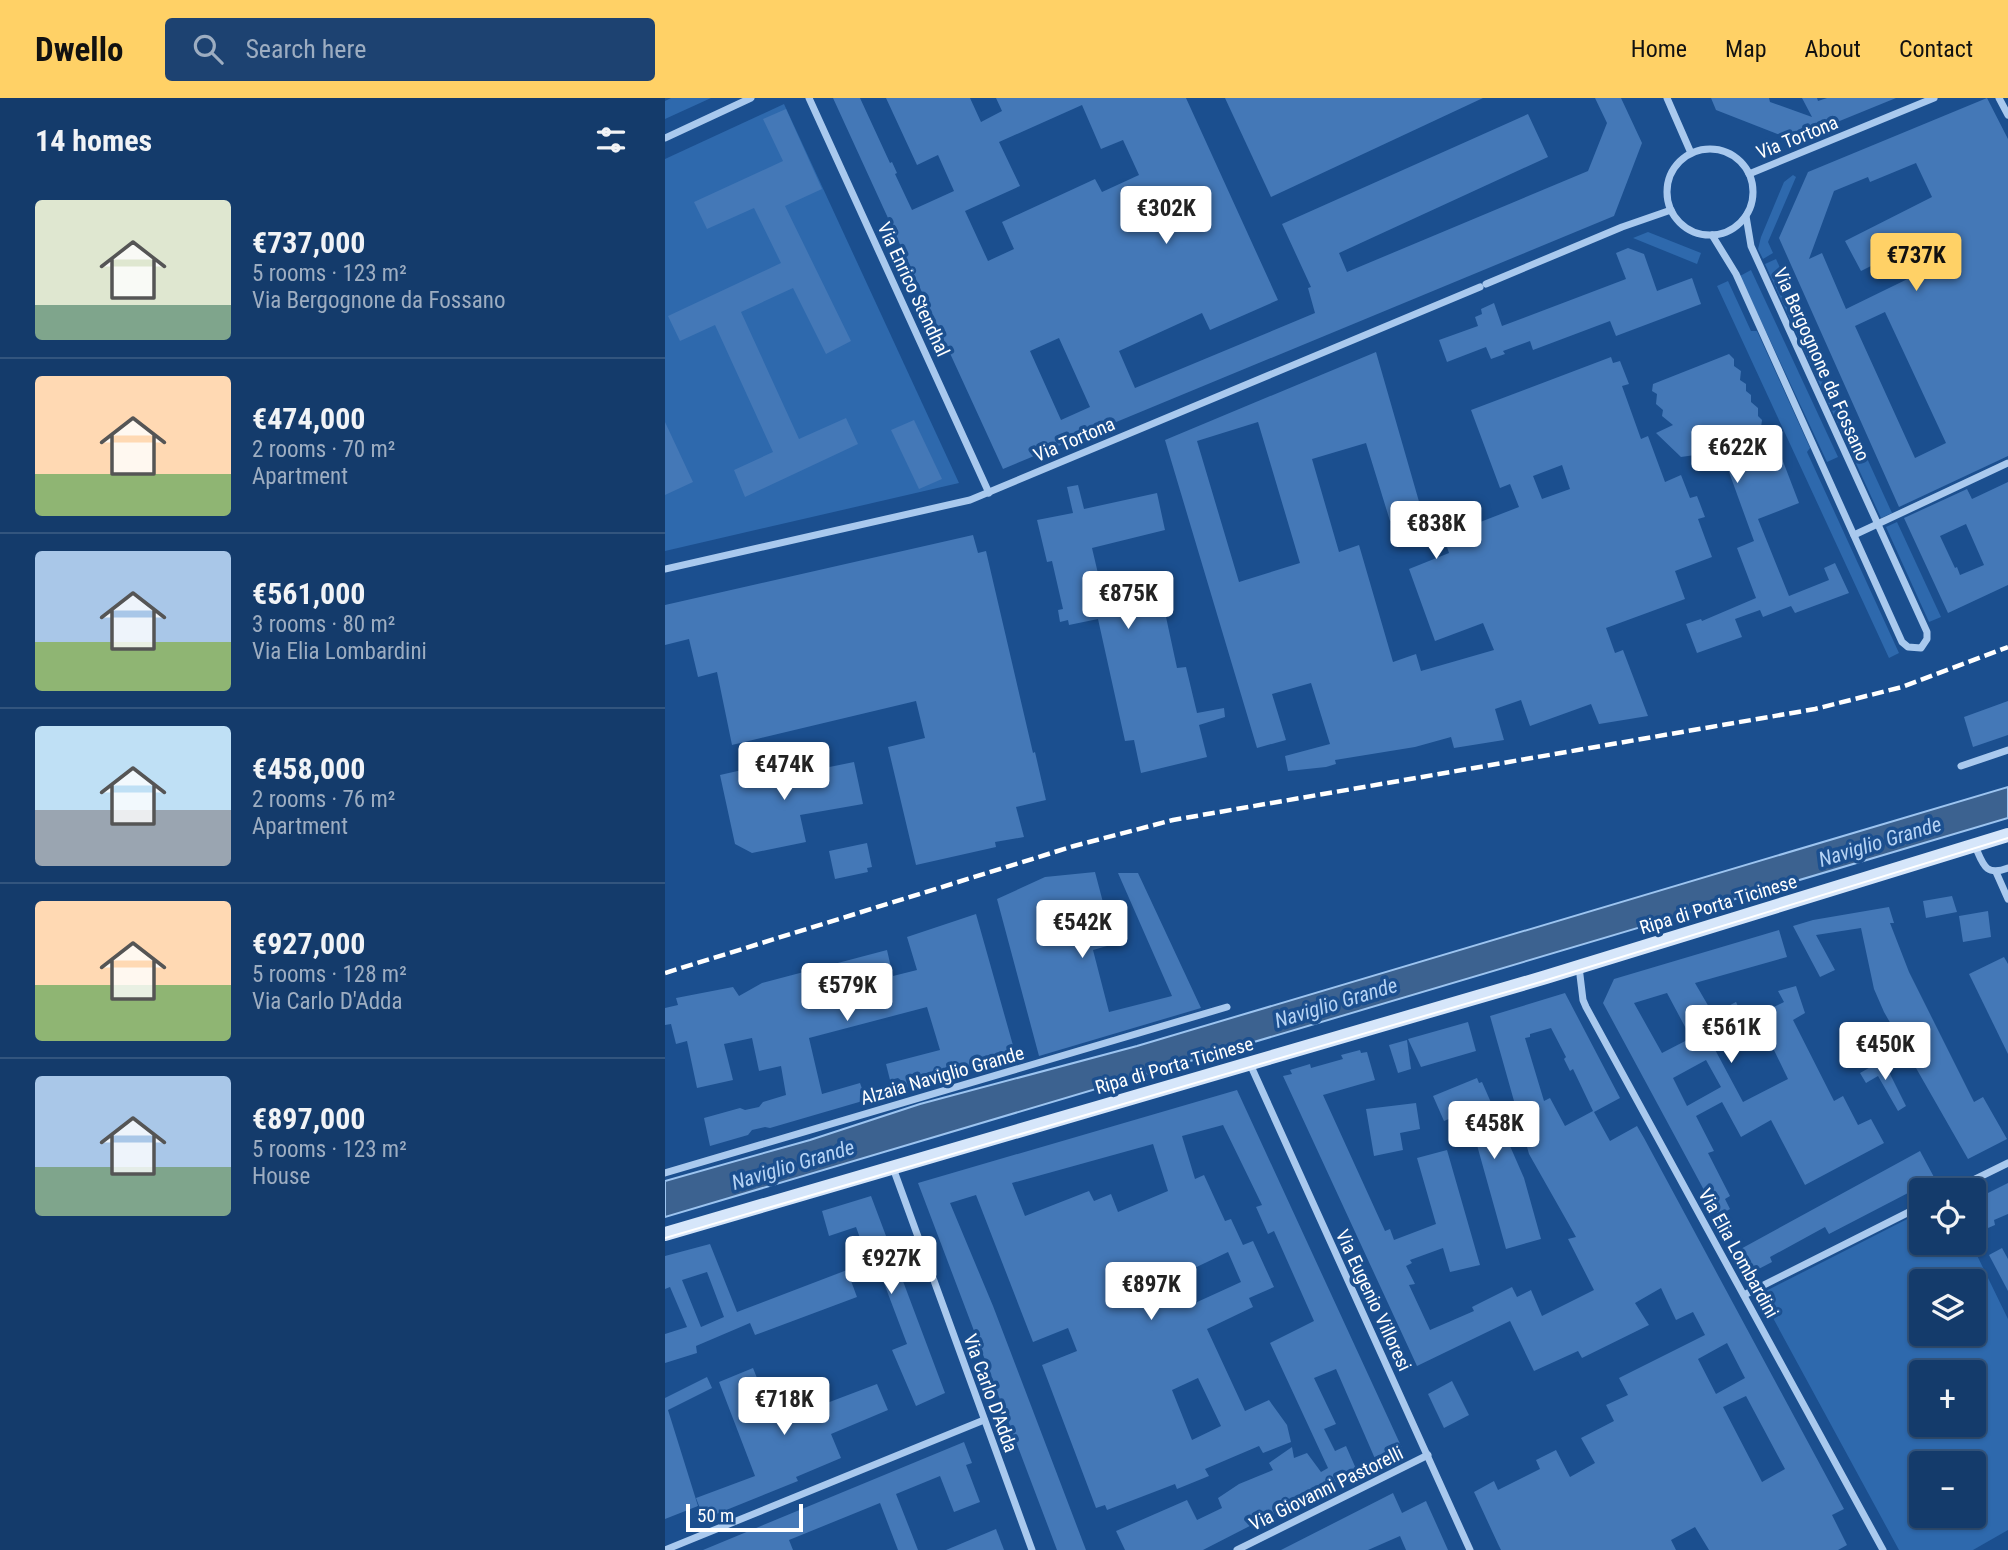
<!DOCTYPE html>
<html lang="en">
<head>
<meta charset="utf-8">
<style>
	body { margin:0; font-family:"Roboto Condensed",sans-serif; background:#1d4271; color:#f1f3f6; height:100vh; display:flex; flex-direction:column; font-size:26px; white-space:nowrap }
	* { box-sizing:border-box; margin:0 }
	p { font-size:23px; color:#9dadc1 }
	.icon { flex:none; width:38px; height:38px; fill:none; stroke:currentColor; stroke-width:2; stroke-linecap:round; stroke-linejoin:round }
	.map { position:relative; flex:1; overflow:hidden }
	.details { display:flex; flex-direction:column; background:#143b6b; width:665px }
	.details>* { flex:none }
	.controls { position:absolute; left:1244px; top:1080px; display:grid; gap:14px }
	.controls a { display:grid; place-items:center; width:77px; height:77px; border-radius:7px; background:#143b6b; box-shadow:0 2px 5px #0004,0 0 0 2px #33557e; font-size:35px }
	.scale { position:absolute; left:21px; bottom:18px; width:117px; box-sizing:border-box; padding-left:7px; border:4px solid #fff; border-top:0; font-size:19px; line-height:24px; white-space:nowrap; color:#fff; -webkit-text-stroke:5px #1b4f8f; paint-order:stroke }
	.price { position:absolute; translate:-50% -60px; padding:0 16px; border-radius:7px; background:#fff; color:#222; font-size:23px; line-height:46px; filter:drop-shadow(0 2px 4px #0008) }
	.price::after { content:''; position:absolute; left:50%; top:42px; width:21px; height:16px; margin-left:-10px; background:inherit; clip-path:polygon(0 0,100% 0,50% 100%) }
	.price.selected { background:#ffd166; color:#111 }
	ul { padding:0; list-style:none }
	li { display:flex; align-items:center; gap:21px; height:175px; padding:0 35px }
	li+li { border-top:2px solid #33557e }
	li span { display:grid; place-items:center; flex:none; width:196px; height:140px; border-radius:7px; color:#555 }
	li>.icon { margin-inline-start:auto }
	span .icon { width:84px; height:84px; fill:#fffc; stroke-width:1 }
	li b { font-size:30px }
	h2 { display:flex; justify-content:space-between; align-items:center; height:84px; padding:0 35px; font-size:30px }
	header { display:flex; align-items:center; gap:42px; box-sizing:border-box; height:98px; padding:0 35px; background:#ffd166; color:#111 }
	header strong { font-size:33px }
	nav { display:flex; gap:38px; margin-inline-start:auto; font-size:24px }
	.search { width:490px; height:63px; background:#1d4271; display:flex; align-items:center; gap:18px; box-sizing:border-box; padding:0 24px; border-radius:7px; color:#9dadc1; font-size:26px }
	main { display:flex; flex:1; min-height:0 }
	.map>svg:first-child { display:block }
</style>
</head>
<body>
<header>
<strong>Dwello</strong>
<div class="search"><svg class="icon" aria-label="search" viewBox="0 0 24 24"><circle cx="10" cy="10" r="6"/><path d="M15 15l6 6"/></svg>Search here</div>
<nav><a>Home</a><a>Map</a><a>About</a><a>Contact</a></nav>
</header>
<main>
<section class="details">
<h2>14 homes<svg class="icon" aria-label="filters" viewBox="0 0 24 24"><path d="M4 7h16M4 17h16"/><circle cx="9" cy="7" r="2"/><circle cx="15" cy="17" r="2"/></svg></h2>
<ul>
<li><span style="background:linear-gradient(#dfe7d0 75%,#7fa58c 0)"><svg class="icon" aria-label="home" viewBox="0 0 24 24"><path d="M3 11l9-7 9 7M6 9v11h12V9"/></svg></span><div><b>€737,000</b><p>5 rooms · 123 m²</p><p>Via Bergognone da Fossano</p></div></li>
<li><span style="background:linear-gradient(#ffd9b3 70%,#8fb573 0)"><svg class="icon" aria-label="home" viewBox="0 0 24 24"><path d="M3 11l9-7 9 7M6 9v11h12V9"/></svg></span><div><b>€474,000</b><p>2 rooms · 70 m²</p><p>Apartment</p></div></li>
<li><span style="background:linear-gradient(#a9c7e8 65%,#8fb573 0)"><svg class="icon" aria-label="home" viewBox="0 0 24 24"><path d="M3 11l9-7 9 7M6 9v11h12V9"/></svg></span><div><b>€561,000</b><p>3 rooms · 80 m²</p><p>Via Elia Lombardini</p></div></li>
<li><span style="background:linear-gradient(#bfe0f5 60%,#9aa5b1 0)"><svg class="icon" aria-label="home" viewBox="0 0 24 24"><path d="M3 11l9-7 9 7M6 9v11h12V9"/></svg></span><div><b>€458,000</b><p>2 rooms · 76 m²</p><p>Apartment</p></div></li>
<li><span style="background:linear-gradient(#ffd9b3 60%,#8fb573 0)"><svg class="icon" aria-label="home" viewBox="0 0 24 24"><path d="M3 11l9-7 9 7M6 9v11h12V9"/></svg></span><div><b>€927,000</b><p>5 rooms · 128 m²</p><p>Via Carlo D'Adda</p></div></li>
<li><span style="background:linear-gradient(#a9c7e8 65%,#7fa58c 0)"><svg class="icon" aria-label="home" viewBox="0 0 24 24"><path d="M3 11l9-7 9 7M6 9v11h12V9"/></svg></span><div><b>€897,000</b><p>5 rooms · 123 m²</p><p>House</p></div></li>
</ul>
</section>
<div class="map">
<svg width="1343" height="1452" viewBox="0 0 1343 1452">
	<rect width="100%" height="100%" fill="#1b4f8f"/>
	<g fill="#2e69ad" fill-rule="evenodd">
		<polygon points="6,0 46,0 0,21 0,3"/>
		<polygon points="119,6 294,385 0,453 0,61"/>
		<polygon points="1128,77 1131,79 1103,144 1108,155 1098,161 1093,151 1096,139 1119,84"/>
		<polygon points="983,134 1036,155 1032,166 968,140"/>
		<polygon points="1111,161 1227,415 1216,420 1100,166"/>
		<polygon points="1086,172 1173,359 1162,364 1075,178"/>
		<polygon points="1063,183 1086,233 1092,233 1145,350 1142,354 1234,555 1224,560 1052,188"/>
		<polygon points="1232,424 1276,519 1264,524 1221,429"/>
		<path d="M1256,1114V1144L1306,1145L1343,1221V1432L1308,1452H1234L1095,1196ZM1256,1183H1309V1236H1256ZM1256,1274H1309V1326H1256ZM1256,1365H1309V1418H1256Z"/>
	</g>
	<polygon fill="#3c6290" stroke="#9cc4f0" stroke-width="2" points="1343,689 1343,720 0,1119 0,1083 145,1042 255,1006 472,948"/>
	<g fill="#4478b7" fill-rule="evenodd">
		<path d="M168,0H195L225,65L227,64L232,75L230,76L247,112L289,93L273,57L252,67L221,0H305L316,24L337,13L331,0H521L613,202L545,232L537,215L454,253L470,290L650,215L643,190L646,189L617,126L863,16L883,59L674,155L682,174L923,73L942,25L930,0H956L977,45L949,118L338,371ZM417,7L436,51L458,42L474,77L437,94L430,81L337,124L349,151L323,163L300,113L355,88L334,44ZM394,240L425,309L396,322L365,253Z"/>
		<polygon points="560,0 818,0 606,99"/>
		<polygon points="1046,0 1104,0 1105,4 1147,19 1137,0 1152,0 1153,3 1162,0 1231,0 1128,42 1051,12"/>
		<path d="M1322,0L1343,41V358L1234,409L1114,140L1143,74ZM1251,65L1267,99L1180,143L1196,173L1250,146L1263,171L1181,211L1157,155L1144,161L1169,93L1203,79L1205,84ZM1220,214L1281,345L1250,360L1190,228Z"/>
		<polygon points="121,11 157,91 120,108 186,243 161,256 128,190 76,214 134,341 181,320 193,346 80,399 69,372 108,354 50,227 15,243 3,218 116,165 89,110 42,131 29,104 118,63 98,21"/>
		<polygon points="963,150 979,156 992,193 1027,180 1036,206 951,238 945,223 868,252 865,243 838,253 840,256 826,261 821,249 782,264 774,242 813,228 810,219 817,216 816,211 829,205 837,228 961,181 951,155"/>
		<path d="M711,254L757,414L725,423L701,345L647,361L674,454L694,447L728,564L751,556L756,573L829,552L818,525L770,543L744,471L784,455L782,449L795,444L792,433L854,409L845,386L835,390L806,312L946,259L948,265L955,263L964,286L957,288L976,341L983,338L1000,384L1016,377L1025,400L1032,398L1040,419L1033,421L1047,459L1010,473L1020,501L941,530L950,555L958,552L983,618L934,626L926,606L865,628L856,602L830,611L839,642L789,650L786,639L750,649L670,662L671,666L661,669L623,673L620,658L665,646L646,585L607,596L621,642L592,650L500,342ZM593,324L635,465L574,484L532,343ZM897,367L905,391L877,401L868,378Z"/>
		<polygon points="1064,256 1069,261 1069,268 1076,273 1075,282 1081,286 1081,293 1086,297 1086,304 1093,310 1093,318 1097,322 1093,351 1111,345 1134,405 1093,421 1124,498 1164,482 1159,470 1170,465 1184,495 1130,515 1126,508 1098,519 1095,512 1070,521 1077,539 1032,555 1021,526 1036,521 1037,523 1091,500 1072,450 1089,443 1060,363 1051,367 1045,348 1030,357 1016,359 991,335 1008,327 997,318 998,312 991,306 992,296 987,293 988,286"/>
		<polygon points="249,322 277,381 254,391 226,332"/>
		<polygon points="0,324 28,384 0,397"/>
		<path d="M1343,384V487L1283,515L1239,420L1302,391L1307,401ZM1301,426L1319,467L1295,477L1292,469L1290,470L1275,438Z"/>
		<polygon points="413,387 419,411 492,395 500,432 427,450 443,518 498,505 512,570 521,569 532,615 559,610 560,619 534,627 542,659 476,675 469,642 460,643 433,521 404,527 403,522 395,524 393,512 398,511 387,463 382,464 372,422 408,415 402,389"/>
		<polygon points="308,437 313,455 321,453 368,655 370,654 381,702 351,709 359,739 330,744 331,749 251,767 223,649 260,640 251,603 67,647 52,574 33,579 24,541 0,547 0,507"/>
		<polygon points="1343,603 1343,637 1308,649 1299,619"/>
		<polygon points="121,662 125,677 189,664 198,706 135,717 141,744 87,755 70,746 55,677"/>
		<polygon points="202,745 207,769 202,770 203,774 170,781 164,753"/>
		<polygon points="430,774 449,846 428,852 444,914 507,898 453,775 473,775 536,910 374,958 332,801 380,779"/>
		<polygon points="1287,798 1292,814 1261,820 1258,803"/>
		<polygon points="1224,809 1229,825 1225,825 1244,874 1309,1004 1318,999 1342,1041 1303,1061 1219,914 1209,891 1196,830 1151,837 1170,872 1155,879 1128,828 1148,822"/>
		<polygon points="1323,813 1326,839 1298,844 1294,818"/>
		<polygon points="311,816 351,958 242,990 241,986 233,980 225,982 221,966 275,952 262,909 144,940 157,996 195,985 201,1002 105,1030 100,1029 87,1032 83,1037 45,1048 39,1020 75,1010 80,1012 94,1009 98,1004 121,997 116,968 94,973 87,940 59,946 68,982 32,990 22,943 11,946 6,926 0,927 0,910 13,907 11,900 68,889 74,898 97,885 222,852 228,878 252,872 242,839"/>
		<path d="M1114,832L1122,859L1030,885L1048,916L1071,904L1082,927L1047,946L1078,1004L1123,981L1092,917L1119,904L1113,893L1131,888L1140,915L1128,922L1169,1003L1178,998L1193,1027L1206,1021L1219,1045L1140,1087L1106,1022L1076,1039L1057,1004L1031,1018L1049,1053L1043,1055L1065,1098L1060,1101L1065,1111L1053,1118L938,905L949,881ZM1002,895L1026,940L997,955L969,905ZM1041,962L1056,989L1022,1008L1008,980Z"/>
		<polygon points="1339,859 1343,866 1343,956 1304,876"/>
		<path d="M900,895L955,1000L929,1014L945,1043L972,1028L979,1040L1179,1411L1167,1417L1182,1447L1173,1452H1044L1030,1429L1006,1442L1011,1452H836L833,1446L809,1394L829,1383L833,1392L875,1371L871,1362L891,1352L905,1379L930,1365L916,1340L949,1323L941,1307L963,1297L954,1280L1040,1237L1028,1214L1011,1222L996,1190L970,1205L984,1227L917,1260L913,1253L869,1273L845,1223L752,1268L618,978L627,976L625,972L645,966L646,970L678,961L676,957L695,952L696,955L702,954L710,982L658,997L720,1133L725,1131L729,1142L771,1126L752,1060L782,1052L815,1167L785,1174L778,1150L745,1162L747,1165L741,1168L750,1186L744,1187L765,1232L809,1213L807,1209L847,1189L852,1199L866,1192L877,1218L929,1192L903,1141L911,1139L864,1056L825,918ZM886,930L901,959L899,961L905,973L908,971L928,1013L900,1028L885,1000L879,1003L860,940L865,939V936ZM1062,1245L1080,1280L1051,1296L1033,1261ZM1081,1298L1120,1371L1097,1384L1058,1309Z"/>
		<polygon points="803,924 811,953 756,969 743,941"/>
		<polygon points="742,942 746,971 733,975 724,947"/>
		<polygon points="1218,962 1241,1008 1233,1013 1213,978 1201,985 1195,975"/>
		<polygon points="812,980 814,985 817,984 859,1080 876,1141 841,1151 810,1040 798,1015 779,1023 768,998"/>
		<path d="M572,992L737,1350L711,1363L671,1271L649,1280L671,1326L659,1331L670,1353L681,1348L692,1373L538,1452H460L451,1433L522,1402L532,1422L557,1410L553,1400L574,1386L608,1372L604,1365L627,1349L629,1360L642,1355L656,1374L663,1370L605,1245L649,1223L609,1133L603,1136L591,1109L597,1107L558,1027L517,1038L530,1081L539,1077L560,1123L566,1121L578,1147L588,1143L609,1189L584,1200L588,1209L542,1231L580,1313L604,1302L622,1327L626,1344L598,1355L594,1348L540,1371L544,1378L512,1391L510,1386L442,1412L440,1407L431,1410L377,1267L412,1253L403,1230L368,1244L311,1097L285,1105L328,1208L421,1452H392L253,1085ZM488,1046L503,1093L453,1114L446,1096L429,1103L424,1093L360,1118L347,1085ZM563,1154L576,1184L530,1205L517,1176ZM533,1280L556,1328L527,1342L507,1292Z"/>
		<polygon points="751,1005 755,1031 735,1035 738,1052 709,1058 701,1011"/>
		<polygon points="1255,1053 1270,1081 1164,1136 1160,1129 1105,1159 1107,1164 1084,1176 1072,1153"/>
		<polygon points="1343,1085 1343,1116 1329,1122 1330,1127 1316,1133 1315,1130 1309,1132 1309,1102"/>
		<polygon points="206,1098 280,1295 251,1308 227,1252 242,1246 208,1156 202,1159 191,1129 164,1138 157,1113"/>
		<path d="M45,1146L72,1214L182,1172L192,1199L90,1237L85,1225L31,1248L32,1255L0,1265V1236L22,1229L5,1189L0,1191V1158ZM42,1174L59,1219L36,1229L17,1182Z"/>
		<polygon points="1337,1150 1343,1161 1343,1193 1324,1157"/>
		<polygon points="88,1270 102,1305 120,1298 125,1308 150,1298 154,1308 212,1286 223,1312 166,1336 176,1360 131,1379 133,1383 39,1421 31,1400 90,1378 54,1284"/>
		<polygon points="42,1279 47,1290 3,1312 33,1408 0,1421 0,1300"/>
		<polygon points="787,1283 804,1317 779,1330 763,1296"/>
		<polygon points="299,1344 307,1365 301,1367 315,1404 289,1414 275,1378 231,1396 253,1452 233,1452 215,1405 124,1442 128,1452 38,1452"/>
		<polygon points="728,1395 737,1415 761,1403 783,1452 741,1452 735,1438 703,1452 616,1452"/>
		<polygon points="331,1431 339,1452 281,1452"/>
	</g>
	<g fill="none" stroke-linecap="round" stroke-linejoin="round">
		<g stroke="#a9c9ee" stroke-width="7">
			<polyline points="144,0 324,395"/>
			<polyline points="1002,0 1026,55"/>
			<polyline points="1334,0 1343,17"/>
			<polyline points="0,40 86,0"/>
			<circle cx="1045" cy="94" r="43"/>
			<polyline points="1084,76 1269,0"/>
			<polyline points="1047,137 1071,176 1237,544 1243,549 1256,550 1262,541 1262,534 1086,148 1081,118"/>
			<polyline points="821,186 957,129 1006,112"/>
			<polyline points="1189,437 1343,365"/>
			<polyline points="0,471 305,402 815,189"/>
			<polyline points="1296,668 1343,652"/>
			<path d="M1310,748C1318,766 1320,779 1343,770"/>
			<polyline points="1331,774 1343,801"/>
			<polyline points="914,869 918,902 921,909 1218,1452"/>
			<polyline points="585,966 805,1452"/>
			<polyline points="228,1070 367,1452"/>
			<polyline points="0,1075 562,909"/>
			<polyline points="1288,1092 1343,1065"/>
			<polyline points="1079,1197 1256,1108"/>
			<polyline points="0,1452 319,1322"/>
			<polyline points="572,1452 763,1357"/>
		</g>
		<polyline stroke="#d6e6fa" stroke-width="14" points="0,1136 881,879 1343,737"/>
		<polyline stroke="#fff" stroke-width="2" points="0,1140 872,885 1343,740"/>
		<polyline stroke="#fff" stroke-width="4.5" stroke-dasharray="12 5" stroke-linecap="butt" points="0,875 409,748 508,722 1150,611 1237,589 1343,549"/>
	</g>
	<g text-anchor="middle" stroke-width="7" stroke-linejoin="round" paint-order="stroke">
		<g font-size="19" fill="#fff" stroke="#1b4f8f">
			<text transform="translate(1132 39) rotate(-22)" y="7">Via Tortona</text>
			<text transform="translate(249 191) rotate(65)" y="7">Via Enrico Stendhal</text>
			<text transform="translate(1157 266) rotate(66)" y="7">Via Bergognone da Fossano</text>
			<text transform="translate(409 341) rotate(-23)" y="7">Via Tortona</text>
			<text transform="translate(1053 806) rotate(-17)" y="7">Ripa di Porta Ticinese</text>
			<text transform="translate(509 967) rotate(-16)" y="7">Ripa di Porta Ticinese</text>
			<text transform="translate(277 977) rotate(-16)" y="7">Alzaia Naviglio Grande</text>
			<text transform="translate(1074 1155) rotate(61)" y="7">Via Elia Lombardini</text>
			<text transform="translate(709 1202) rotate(65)" y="7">Via Eugenio Villoresi</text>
			<text transform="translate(326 1295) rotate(70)" y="7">Via Carlo D'Adda</text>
			<text transform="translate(661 1390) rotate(-26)" y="7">Via Giovanni Pastorelli</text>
		</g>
		<g font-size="21" font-style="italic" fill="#b5d3f5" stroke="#1b4f8f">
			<text transform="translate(1215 744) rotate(-17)" y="7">Naviglio Grande</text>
			<text transform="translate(671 905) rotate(-17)" y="7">Naviglio Grande</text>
			<text transform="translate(128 1067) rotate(-17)" y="7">Naviglio Grande</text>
		</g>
	</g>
</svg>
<div class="controls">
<a><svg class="icon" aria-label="locate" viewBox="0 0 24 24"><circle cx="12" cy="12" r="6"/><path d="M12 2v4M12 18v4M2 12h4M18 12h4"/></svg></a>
<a><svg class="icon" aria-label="layers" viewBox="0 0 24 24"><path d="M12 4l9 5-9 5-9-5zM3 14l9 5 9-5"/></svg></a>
<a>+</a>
<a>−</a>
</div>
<div class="scale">50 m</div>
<b class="price" style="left:501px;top:148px">€302K</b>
<b class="price selected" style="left:1251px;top:195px">€737K</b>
<b class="price" style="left:1072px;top:387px">€622K</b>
<b class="price" style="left:771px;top:463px">€838K</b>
<b class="price" style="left:463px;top:533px">€875K</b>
<b class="price" style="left:119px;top:704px">€474K</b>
<b class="price" style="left:417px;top:862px">€542K</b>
<b class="price" style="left:182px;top:925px">€579K</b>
<b class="price" style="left:1066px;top:967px">€561K</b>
<b class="price" style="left:1220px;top:984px">€450K</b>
<b class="price" style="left:829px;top:1063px">€458K</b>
<b class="price" style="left:226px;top:1198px">€927K</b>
<b class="price" style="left:486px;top:1224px">€897K</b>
<b class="price" style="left:119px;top:1339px">€718K</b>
</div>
</main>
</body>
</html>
